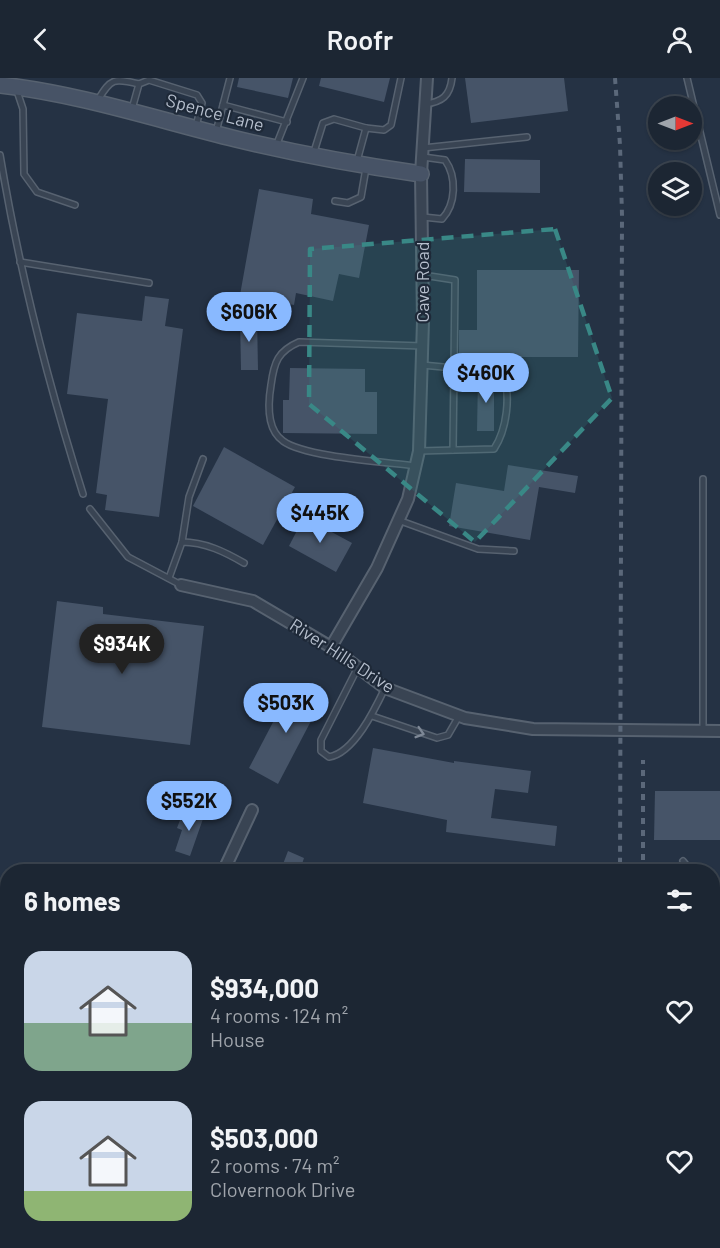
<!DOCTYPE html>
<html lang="en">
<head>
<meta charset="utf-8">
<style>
	body { margin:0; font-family:Barlow,sans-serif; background:#252e3b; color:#f1f3f6; height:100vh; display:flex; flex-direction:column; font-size:22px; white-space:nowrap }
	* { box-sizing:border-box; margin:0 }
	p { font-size:20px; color:#a0a5ac }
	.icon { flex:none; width:33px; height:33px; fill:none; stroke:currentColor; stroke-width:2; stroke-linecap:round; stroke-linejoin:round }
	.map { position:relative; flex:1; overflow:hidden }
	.sheet { position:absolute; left:0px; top:786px; width:720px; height:384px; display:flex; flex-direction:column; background:#1c2633; border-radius:24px 24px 0 0; box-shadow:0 2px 4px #0004,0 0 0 2px #3a434e }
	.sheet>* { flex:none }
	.needle { width:39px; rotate:90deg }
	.tools { position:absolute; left:648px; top:18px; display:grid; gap:12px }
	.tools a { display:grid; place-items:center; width:54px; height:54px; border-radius:50%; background:#1c2633; box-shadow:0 2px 4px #0004,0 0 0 2px #3a434e; font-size:30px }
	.price { position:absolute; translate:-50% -51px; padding:0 14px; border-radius:21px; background:#89b9ff; color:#111; font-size:20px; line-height:39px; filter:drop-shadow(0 2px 3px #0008) }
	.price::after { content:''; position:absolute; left:50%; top:36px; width:18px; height:14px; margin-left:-9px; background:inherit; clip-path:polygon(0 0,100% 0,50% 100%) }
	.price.active { background:#222; color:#fff }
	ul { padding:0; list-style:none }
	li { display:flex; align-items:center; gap:18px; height:150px; padding:0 24px }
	li span { display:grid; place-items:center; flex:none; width:168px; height:120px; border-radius:18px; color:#555 }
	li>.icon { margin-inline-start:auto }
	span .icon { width:72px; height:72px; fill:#fffc; stroke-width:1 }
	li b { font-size:26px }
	h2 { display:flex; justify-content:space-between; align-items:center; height:72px; padding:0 24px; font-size:26px }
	header { display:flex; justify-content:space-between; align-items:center; height:78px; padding:0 24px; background:#1c2633; font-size:27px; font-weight:600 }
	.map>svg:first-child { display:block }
</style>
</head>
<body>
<header><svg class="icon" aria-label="back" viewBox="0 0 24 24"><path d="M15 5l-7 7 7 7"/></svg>Roofr<svg class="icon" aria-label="person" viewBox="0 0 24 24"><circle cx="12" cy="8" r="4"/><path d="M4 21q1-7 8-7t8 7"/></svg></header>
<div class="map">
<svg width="720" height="1170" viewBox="0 0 720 1170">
	<rect width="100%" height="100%" fill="#253244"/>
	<g fill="#465468">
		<polygon points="239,0 293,0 288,20 237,9"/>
		<polygon points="321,0 390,0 384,24 319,8"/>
		<polygon points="465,0 564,0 568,33 471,45"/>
		<polygon points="465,81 540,82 540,115 464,114"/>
		<polygon points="259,111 313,121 311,136 369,147 359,200 339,196 333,223 296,215 294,227 240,217"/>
		<polygon points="477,192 579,192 578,279 459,279 459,252 477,252"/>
		<polygon points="145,218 169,221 165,248 183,251 159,439 105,432 107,417 96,415 108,321 67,316 77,235 142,243"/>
		<polygon points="240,238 257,238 258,292 241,292"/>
		<polygon points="290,290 365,291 365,314 377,314 377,356 283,355 283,322 289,322"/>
		<polygon points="478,299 494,299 494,353 477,353"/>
		<polygon points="224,369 295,409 263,467 193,428"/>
		<polygon points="508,387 578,398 575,415 539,409 530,462 449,448 456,405 504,413"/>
		<polygon points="304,439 352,465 336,494 289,468"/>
		<polygon points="57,523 103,529 103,536 204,548 190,667 42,649"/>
		<polygon points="293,606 322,622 278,706 249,690"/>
		<polygon points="373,670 454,685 454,683 531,693 528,715 495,711 491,740 557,748 555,768 446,754 447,742 363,725"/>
		<polygon points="655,713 720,713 720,762 654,762"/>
		<polygon points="191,733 204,738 190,778 175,773 182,752 177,750 183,734 190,736"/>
		<polygon points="288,773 304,780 302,786 318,794 280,794"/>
	</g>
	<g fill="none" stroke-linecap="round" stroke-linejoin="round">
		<g stroke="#576270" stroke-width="8">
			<g id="lane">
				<polyline points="687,0 720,137"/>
				<polyline points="17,13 23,31 24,96 37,114 75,127"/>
				<path d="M98,22C111,0 114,0 139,6"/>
				<path d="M425,26C442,24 450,18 452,0"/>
				<polyline points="223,27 287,44"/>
				<polyline points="132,31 139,6 149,2 197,17 202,25 196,48"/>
				<polyline points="366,50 384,52 391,47 401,0"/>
				<polyline points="216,54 230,0"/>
				<polyline points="276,68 303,0"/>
				<polyline points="423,70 527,59"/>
				<path d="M0,77C19,192 48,305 83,416"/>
				<polyline points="313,77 323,45 334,41 366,50 357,83"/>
				<polyline points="335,123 348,125 361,119 366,90"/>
				<path d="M423,139L442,141C456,126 457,99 445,82L423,79"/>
				<polyline points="20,184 149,205"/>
				<polyline points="422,287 454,290 453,372"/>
				<path d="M419,373L494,371C507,351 511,318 503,295L454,290L455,202L423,197"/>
				<path d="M416,388C386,384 304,379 283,363C266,351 268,325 271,307C274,284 278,273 299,264L423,268"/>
				<polyline points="90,431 128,479 181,507"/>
				<polyline points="398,442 478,471 514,473"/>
				<polyline points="182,464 189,419 203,381"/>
				<path d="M169,500L182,464C205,464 225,474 244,485"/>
				<path d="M358,589L321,662V673L329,679C354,675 375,631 385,610"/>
				<polyline points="372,638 437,660 448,657 459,638"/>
				<polyline points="703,652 703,401"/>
				<polyline points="683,783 692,794"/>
				<polyline points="712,815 720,822"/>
			</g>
		</g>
		<g stroke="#576270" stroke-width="14">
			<g id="street">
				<polyline points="181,507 253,523 331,569 385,610 465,640 533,651 720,653"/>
				<polyline points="331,569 377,490 408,421 419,373 423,243 421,96 427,0"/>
				<polyline points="223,794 252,732"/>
				<polyline points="0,1109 8,1104"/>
				<polyline points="111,1162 116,1170"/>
				<polyline points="457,1170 457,1162"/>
			</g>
		</g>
		<g stroke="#576270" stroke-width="18">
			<path id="secondary" d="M0,7C81,16 158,42 236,61C298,76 358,87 421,96"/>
		</g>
		<use href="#lane" stroke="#394453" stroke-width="5"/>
		<use href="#street" stroke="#394453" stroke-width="10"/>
		<use href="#secondary" stroke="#475366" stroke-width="15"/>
		<g stroke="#5b687a" stroke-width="4" stroke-dasharray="6 6" stroke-linecap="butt">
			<polyline points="615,0 620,67 622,137 620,794"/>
			<polyline points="643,794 643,682"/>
			<polyline points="619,1162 619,1170"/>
		</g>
	</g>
	<defs><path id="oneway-chevron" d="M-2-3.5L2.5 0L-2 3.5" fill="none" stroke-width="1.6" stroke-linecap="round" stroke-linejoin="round" transform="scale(1.5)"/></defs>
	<use stroke="#7e8896" href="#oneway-chevron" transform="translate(420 655) rotate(17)"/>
	<path fill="#398886" fill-opacity="0.2" stroke="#398886" stroke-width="4.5" stroke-dasharray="12 8" stroke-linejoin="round" d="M555,151L612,320L475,464L309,326L310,171Z"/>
	<g text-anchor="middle" stroke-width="4.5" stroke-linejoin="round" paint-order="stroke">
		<g font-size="18" fill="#b6bfcd" stroke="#1e2938">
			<text transform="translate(215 35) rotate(15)" y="6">Spence Lane</text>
			<text transform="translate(423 204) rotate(-90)" y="6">Cave Road</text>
			<text transform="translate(342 578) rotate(33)" y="6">River Hills Drive</text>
		</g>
	</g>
</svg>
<div class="tools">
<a><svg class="needle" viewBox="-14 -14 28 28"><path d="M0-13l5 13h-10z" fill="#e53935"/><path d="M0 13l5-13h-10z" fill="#a0a5ac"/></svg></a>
<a><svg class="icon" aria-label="layers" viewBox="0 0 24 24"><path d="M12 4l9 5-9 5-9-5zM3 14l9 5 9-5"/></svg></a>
</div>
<b class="price" style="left:249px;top:265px">$606K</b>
<b class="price" style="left:486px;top:326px">$460K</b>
<b class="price" style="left:320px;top:466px">$445K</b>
<b class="price active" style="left:122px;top:597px">$934K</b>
<b class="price" style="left:286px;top:656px">$503K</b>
<b class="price" style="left:189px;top:754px">$552K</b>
<section class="sheet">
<h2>6 homes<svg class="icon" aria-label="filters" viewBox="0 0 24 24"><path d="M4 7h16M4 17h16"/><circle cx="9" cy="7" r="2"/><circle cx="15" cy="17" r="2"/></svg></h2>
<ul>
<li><span style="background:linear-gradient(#c9d6e8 60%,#7fa58c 0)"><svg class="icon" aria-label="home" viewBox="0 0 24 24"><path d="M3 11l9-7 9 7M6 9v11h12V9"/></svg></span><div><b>$934,000</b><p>4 rooms · 124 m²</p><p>House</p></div><svg class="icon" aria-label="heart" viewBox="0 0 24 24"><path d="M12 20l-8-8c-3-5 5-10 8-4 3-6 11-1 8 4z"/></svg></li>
<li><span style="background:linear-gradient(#c9d6e8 75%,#8fb573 0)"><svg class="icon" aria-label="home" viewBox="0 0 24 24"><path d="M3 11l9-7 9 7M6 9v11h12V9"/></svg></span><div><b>$503,000</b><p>2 rooms · 74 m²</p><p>Clovernook Drive</p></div><svg class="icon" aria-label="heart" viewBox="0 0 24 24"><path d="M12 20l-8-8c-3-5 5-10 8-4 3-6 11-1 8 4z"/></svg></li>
</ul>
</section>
</div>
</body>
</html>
